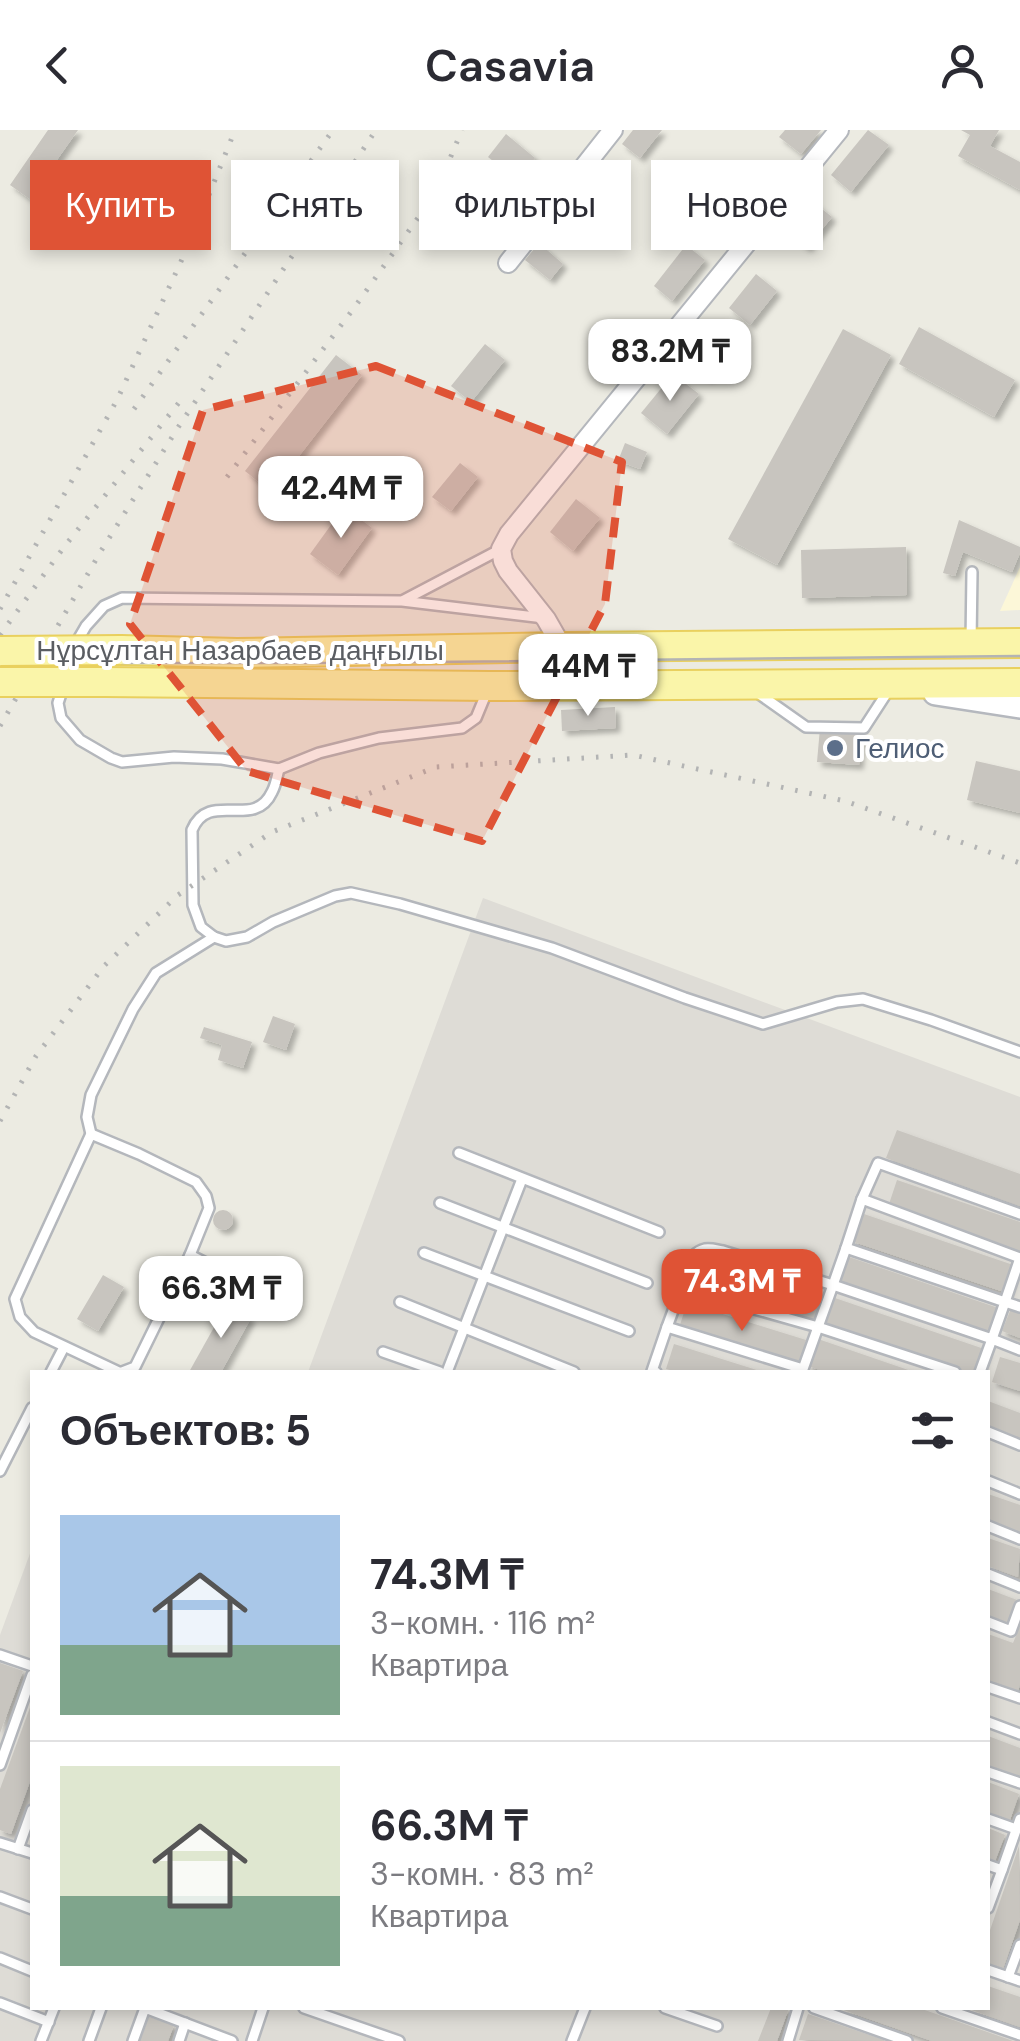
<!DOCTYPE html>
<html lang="ru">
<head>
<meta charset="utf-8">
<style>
	body { margin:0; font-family:"DM Sans",sans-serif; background:#f7f7f7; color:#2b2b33; height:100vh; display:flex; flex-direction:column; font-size:38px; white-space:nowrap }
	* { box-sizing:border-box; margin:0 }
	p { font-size:32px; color:#7c7c81 }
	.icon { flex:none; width:55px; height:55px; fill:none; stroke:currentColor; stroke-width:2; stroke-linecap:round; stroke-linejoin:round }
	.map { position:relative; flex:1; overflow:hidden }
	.details { position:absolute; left:30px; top:1240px; width:960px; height:640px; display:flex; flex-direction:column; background:#fff; border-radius:0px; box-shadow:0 5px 15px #0003 }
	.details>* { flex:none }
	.hud { position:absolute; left:30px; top:30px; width:960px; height:90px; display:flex; gap:20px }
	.price { position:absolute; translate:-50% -85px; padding:0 22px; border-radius:20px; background:#fff; color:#222; font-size:32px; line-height:65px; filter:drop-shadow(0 2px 5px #0008) }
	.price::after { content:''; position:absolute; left:50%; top:60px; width:30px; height:22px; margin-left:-15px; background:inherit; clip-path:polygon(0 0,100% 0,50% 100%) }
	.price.selected { background:#df5335; color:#fff }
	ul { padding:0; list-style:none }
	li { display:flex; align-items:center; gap:30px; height:250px; padding:0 30px }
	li+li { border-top:2px solid #e1e1e2 }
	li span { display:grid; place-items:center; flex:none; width:280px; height:200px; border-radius:0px; color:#555 }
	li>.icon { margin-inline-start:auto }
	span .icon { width:120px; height:120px; fill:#fffc; stroke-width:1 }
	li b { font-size:42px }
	h2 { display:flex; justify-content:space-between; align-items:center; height:120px; padding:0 30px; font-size:42px }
	.chip { padding:0 35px; border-radius:0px; background:#fff; box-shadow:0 5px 15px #0003; font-size:35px; line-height:90px }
	.chip.selected { background:#df5335; color:#fff }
	header { display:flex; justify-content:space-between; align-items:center; height:130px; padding:0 30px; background:#fff; font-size:45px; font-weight:600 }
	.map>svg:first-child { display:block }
</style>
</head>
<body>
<header><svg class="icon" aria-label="back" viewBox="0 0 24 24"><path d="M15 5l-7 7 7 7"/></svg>Casavia<svg class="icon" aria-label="person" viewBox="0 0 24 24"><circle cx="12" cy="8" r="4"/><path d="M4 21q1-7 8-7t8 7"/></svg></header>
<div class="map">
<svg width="1020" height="1911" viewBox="0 0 1020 1911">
	<defs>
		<filter id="shadow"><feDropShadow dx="4.5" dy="4.5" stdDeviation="2.5" flood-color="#0004"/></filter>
	</defs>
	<rect width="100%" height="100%" fill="#ecebe2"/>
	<polygon fill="#fcf7d8" points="1020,437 1020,480 1000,481"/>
	<polygon fill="#dedcd6" points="483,768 1020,967 1020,1911 0,1911 0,1505 32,1418 32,1878 988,1878 988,1242 308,1242"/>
	<g fill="#c8c5bf" filter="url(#shadow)">
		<polygon points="48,0 78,0 47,44 75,64 58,89 10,55"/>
		<polygon points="633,0 662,0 640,28 622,14"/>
		<polygon points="785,0 821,0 801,24 779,7"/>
		<polygon points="868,0 889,15 851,62 831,45"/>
		<polygon points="961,0 999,0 990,16 1020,32 1020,60 958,26 970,5"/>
		<polygon points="506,4 535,28 517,50 488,27"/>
		<polygon points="749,36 775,56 741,97 717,77"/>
		<polygon points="602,40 618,54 582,98 565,85"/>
		<polygon points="456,71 477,88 460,109 439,92"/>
		<polygon points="812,71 832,87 807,118 787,102"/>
		<polygon points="539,113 563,134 550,150 525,130"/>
		<polygon points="686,115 705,130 672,171 654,156"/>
		<polygon points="756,144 777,161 750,195 729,178"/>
		<polygon points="627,193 645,208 617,243 599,228"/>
		<polygon points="919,197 1015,250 994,287 899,234"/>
		<polygon points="843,199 891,225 777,435 728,409"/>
		<polygon points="707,202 730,220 708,248 685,230"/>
		<polygon points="485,214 505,230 471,272 451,256"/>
		<polygon points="336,225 362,245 271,362 245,341"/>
		<polygon points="673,244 699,264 667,304 641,283"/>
		<polygon points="625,313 647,322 640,339 618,331"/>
		<polygon points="460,333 478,347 451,381 432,367"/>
		<polygon points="576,369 600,388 573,421 550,402"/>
		<polygon points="344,377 372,398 338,445 310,424"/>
		<polygon points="959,390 1020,417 1020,423 1012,442 963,422 955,446 943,443"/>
		<polygon points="906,417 907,465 802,468 801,420"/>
		<polygon points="615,577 616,598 562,601 561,580"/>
		<polygon points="820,598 862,602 859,635 817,632"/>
		<polygon points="976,631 1020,641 1020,683 967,670"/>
		<polygon points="273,886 295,894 286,920 263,912"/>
		<polygon points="204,897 252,912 243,938 218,930 222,915 200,908"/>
		<polygon points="897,1000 1020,1044 1020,1076 886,1028"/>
		<polygon points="897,1050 1020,1092 1020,1122 888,1077"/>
		<circle cx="223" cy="1090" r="10"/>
		<polygon points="861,1083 1016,1136 1007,1163 851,1111"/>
		<polygon points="846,1126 1001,1179 991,1206 836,1153"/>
		<polygon points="702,1131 822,1168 813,1194 694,1156"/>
		<polygon points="103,1145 124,1157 98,1201 77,1189"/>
		<polygon points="832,1167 987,1220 979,1242 966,1242 823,1194"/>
		<polygon points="687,1173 806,1210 798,1235 679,1198"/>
		<polygon points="227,1174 251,1188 221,1242 189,1242"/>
		<polygon points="1012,1176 1020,1179 1020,1208 1002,1201"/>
		<polygon points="818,1209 914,1242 826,1242 808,1236"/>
		<polygon points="674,1214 763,1242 678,1242 666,1239"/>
		<polygon points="1000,1227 1020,1233 1020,1261 992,1252"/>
		<polygon points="988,1271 1020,1283 1020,1311 988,1299"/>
		<polygon points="988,1364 1020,1375 1020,1404 988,1392"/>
		<polygon points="988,1408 1020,1419 1018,1447 988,1436"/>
		<polygon points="988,1459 1017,1470 1008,1495 988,1487"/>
		<polygon points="1020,1496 1020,1555 1018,1561 988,1550 988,1504 1013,1513"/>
		<polygon points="0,1533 23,1541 0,1603"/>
		<polygon points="32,1572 32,1646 11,1704 0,1700 0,1659"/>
		<polygon points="988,1606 1020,1618 1020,1647 988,1635"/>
		<polygon points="988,1652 1019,1664 1010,1690 988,1682"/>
		<polygon points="988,1698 1005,1705 995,1731 988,1728"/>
		<polygon points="1019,1716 1020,1790 1003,1839 988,1834 988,1806"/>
		<polygon points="988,1856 1020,1867 1020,1897 966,1878 988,1878"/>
		<polygon points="771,1878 789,1878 777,1911 758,1911"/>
		<polygon points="838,1878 919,1878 1013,1911 932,1911"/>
		<polygon points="808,1884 884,1910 884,1911 799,1910"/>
		<polygon points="146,1886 174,1895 168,1911 138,1911"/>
	</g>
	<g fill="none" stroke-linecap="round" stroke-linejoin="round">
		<g stroke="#b4b7bc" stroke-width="14">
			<g id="lane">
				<polyline points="404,470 501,419"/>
				<polyline points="971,512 972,442"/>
				<polyline points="488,559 476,588 462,598 379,608 319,623 279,639 222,629 174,627 122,632 111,628 80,610 61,588 58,573 79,508 86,496 104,476 122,468 402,471 544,488"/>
				<polyline points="755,561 806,597 864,598 888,561"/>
				<path d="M279,639C277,646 276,655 272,662C254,701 209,659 192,700L193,775L201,797L214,807L226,811L247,807L273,792L335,766L351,763L400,774L552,818L685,868L763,894L837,872L863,869L931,890L1020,922"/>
				<polyline points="91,1004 87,987 91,965 133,879 156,843 214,807"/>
				<polyline points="459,1023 659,1102"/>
				<polyline points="862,1069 1020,1128"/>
				<polyline points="440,1073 647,1153"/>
				<polyline points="424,1123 629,1201"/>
				<polyline points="190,1125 253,1157"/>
				<polyline points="1020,1128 1005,1172 1020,1177"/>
				<polyline points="400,1172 574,1242"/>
				<polyline points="667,1197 685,1148"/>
				<polyline points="383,1222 440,1242"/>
				<polyline points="51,1242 64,1217"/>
				<polyline points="119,1242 34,1202 20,1187 15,1169 91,1004 139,1024 196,1052 206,1066 209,1078 190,1125 135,1237 122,1242"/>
				<polyline points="447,1242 522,1049"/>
				<path d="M656,1242L652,1241L667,1197L803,1239L818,1197L694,1162C681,1149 687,1123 705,1119C711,1118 717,1120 723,1121L833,1155L846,1118"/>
				<polyline points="955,1242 818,1197 833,1155 992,1209 1005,1172 846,1118 862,1069 878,1033 1020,1084"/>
				<polyline points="980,1242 992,1209 1020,1220"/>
				<polyline points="988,1302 1020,1315"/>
				<polyline points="0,1341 32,1278"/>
				<polyline points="988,1351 1020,1364"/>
				<polyline points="988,1396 1020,1409"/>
				<polyline points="988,1444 1020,1457"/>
				<polyline points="988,1492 1011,1501 1020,1476"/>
				<polyline points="0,1525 32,1536"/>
				<polyline points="988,1557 1020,1568"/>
				<polyline points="988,1592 1020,1604"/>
				<polyline points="0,1635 32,1545"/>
				<polyline points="988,1642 1020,1653"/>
				<polyline points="988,1689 1016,1699"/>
				<polyline points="0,1713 32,1723"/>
				<polyline points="18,1719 32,1680"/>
				<polyline points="988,1735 1002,1740 988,1778"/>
				<polyline points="1002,1740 1020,1689"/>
				<polyline points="0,1767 32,1779"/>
				<polyline points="0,1828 32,1841"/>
				<polyline points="988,1840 1020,1851"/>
				<polyline points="1008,1847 1020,1815"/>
				<polyline points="0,1873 49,1892"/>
				<polyline points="304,1878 399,1911"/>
				<polyline points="665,1878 717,1896"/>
				<polyline points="814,1878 907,1911"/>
				<polyline points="942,1878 1020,1905"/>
				<polyline points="41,1911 54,1878"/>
				<polyline points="89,1911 101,1878"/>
				<polyline points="133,1911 145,1878 232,1911"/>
				<polyline points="179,1911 185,1893"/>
				<polyline points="252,1911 263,1878"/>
				<polyline points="572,1911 585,1878"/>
				<polyline points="788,1911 798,1878"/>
			</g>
		</g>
		<g stroke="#b4b7bc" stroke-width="22">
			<g id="street">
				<polyline points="508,133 613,0"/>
				<polyline points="562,517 546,489 508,441 503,431 501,419 509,404 839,0"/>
			</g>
		</g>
		<g stroke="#b5b8be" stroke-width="30">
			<polyline id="secondary" points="936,562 1020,575"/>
		</g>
		<g stroke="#e9d05e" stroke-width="32">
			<g id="primary">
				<polyline points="121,520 237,523 562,517 1020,513"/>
				<polyline points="105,552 489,556 1020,553"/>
			</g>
		</g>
		<use href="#lane" stroke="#fff" stroke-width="9"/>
		<use href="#street" stroke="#fff" stroke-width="18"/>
		<use href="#secondary" stroke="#fff" stroke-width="25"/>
		<use href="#primary" stroke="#faf5a9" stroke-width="28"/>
		<polyline stroke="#b3b4b4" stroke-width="2.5" points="0,533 324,533 1020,526"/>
		<g stroke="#b3b4b4" stroke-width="5" stroke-dasharray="2.5 12" stroke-linecap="butt">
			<polyline points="134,279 333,0"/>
			<polyline points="227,347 354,178 435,64 462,0"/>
			<polyline points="0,479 117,270 190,112 235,0"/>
			<polyline points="0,505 64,417 185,265"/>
			<polyline points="0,596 101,421 179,296 376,0"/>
			<polyline points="0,991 36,926 104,836 178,765 272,702 436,637 633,625 845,671 1020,733"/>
		</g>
		<g stroke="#e9d05e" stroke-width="32" stroke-linecap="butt">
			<g id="primary-bridge">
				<polyline points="0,521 121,520"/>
				<polyline points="0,552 105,552"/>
			</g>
		</g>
		<use href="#primary-bridge" stroke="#faf5a9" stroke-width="28"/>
	</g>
	<path fill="#df5335" fill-opacity="0.2" stroke="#df5335" stroke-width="8" stroke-dasharray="20 12" stroke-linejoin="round" d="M376,236L622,332L605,474L482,711L247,641L130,494L203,280Z"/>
	<circle fill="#5c6f8a" stroke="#fff" stroke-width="4" cx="835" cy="618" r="10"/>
	<g text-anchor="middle" stroke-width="8" stroke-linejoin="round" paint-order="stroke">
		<g font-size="28" fill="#5a5d62" stroke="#fff">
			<text x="240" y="530">Нұрсұлтан Назарбаев даңғылы</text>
		</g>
		<g font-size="28" fill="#4e5e75" stroke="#fff" text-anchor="start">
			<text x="855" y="628">Гелиос</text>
		</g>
	</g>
</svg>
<b class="price" style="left:670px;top:274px">83.2M ₸</b>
<b class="price" style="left:341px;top:411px">42.4M ₸</b>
<b class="price" style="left:588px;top:589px">44M ₸</b>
<b class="price selected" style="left:742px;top:1204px">74.3M ₸</b>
<b class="price" style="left:221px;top:1211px">66.3M ₸</b>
<div class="hud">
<a class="chip selected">Купить</a>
<a class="chip">Снять</a>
<a class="chip">Фильтры</a>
<a class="chip">Новое</a>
</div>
<section class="details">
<h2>Объектов: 5<svg class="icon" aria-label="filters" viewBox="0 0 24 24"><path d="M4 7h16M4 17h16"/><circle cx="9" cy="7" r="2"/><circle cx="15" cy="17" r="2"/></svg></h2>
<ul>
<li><span style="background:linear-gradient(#a9c7e8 65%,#7fa58c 0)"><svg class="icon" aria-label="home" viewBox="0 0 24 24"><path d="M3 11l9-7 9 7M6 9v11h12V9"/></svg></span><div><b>74.3M ₸</b><p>3-комн. · 116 m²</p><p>Квартира</p></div></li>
<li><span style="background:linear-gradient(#dfe7d0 65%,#7fa58c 0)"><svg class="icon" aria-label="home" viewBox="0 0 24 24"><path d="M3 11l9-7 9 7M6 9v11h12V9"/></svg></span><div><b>66.3M ₸</b><p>3-комн. · 83 m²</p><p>Квартира</p></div></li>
</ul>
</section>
</div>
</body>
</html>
